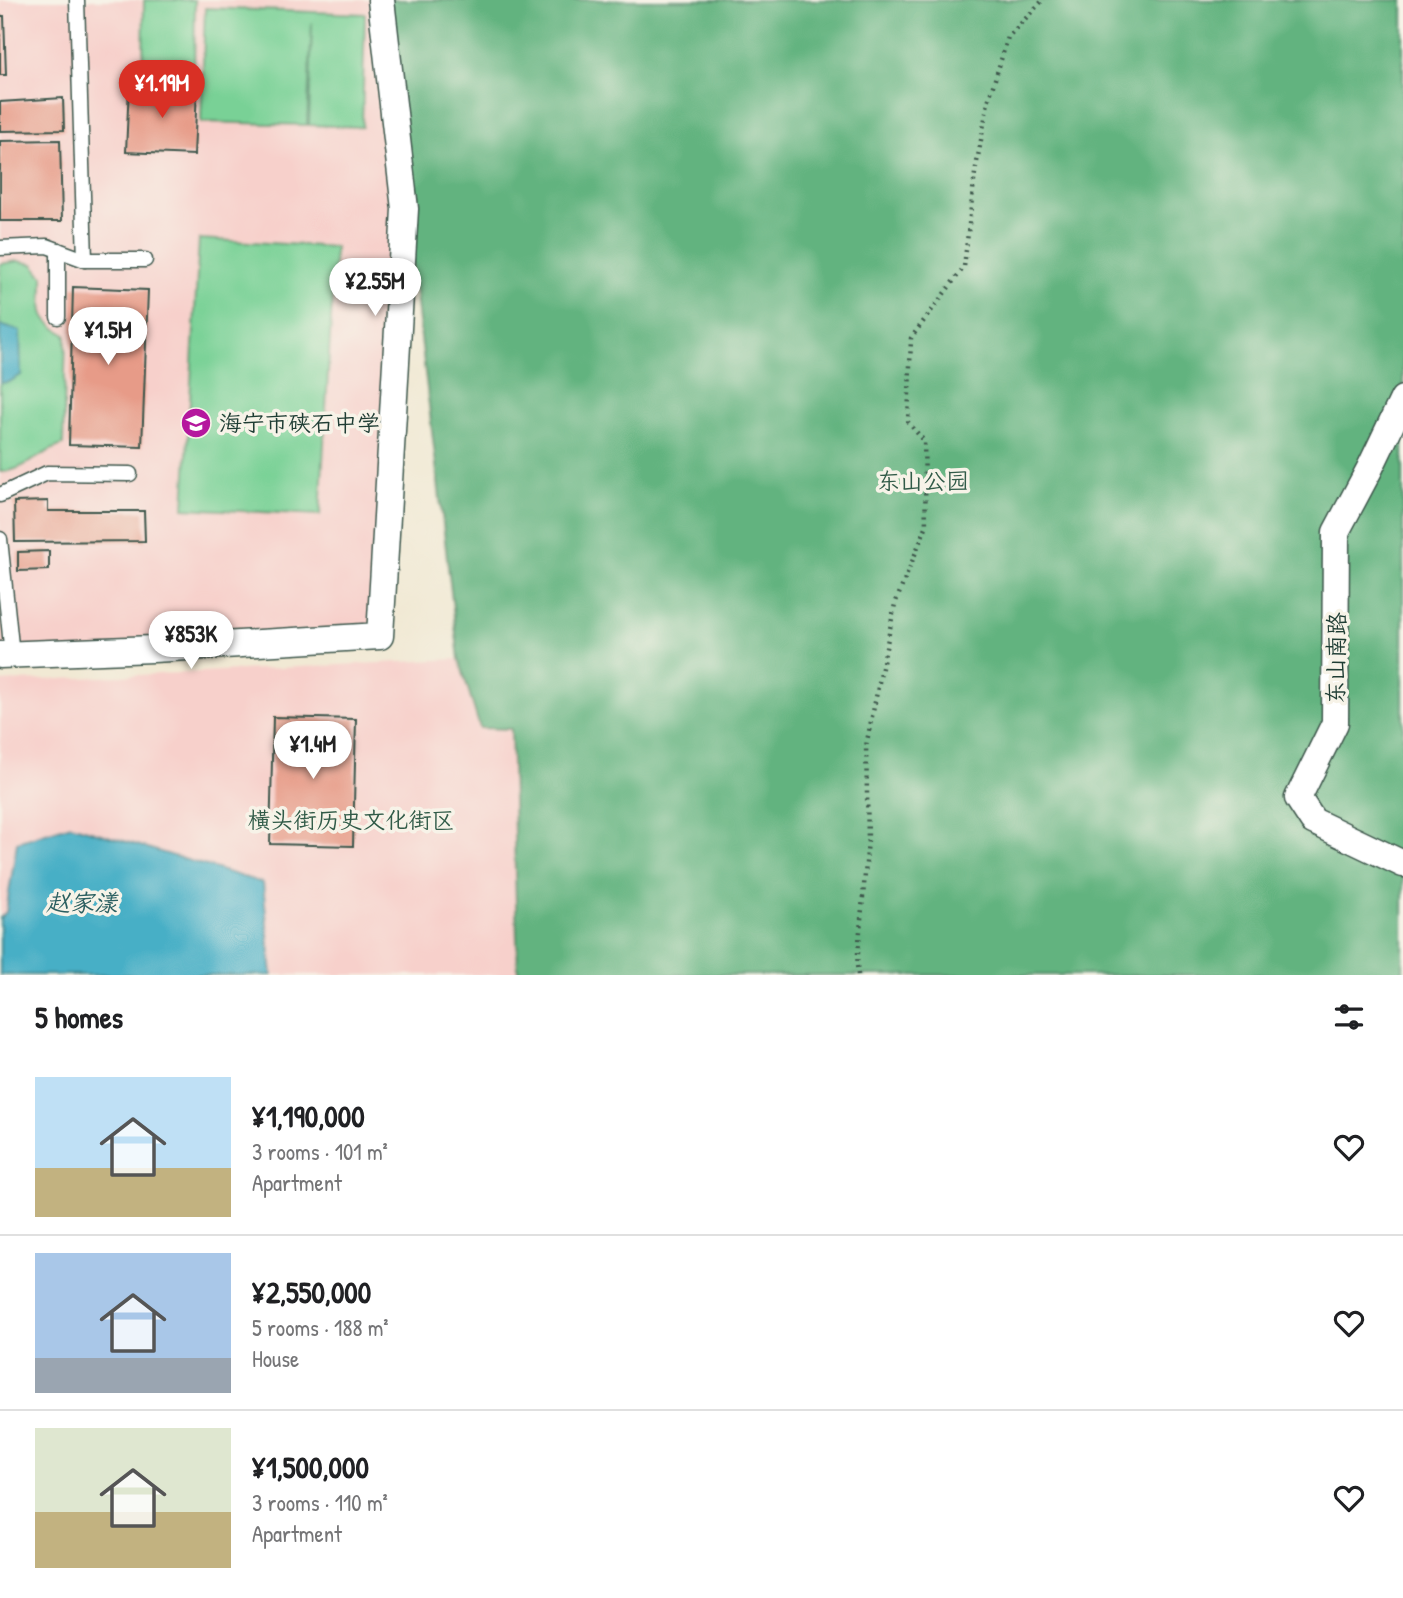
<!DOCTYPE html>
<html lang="en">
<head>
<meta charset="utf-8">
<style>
	body { margin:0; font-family:"Patrick Hand","LXGW WenKai TC",sans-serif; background:#f2f2f2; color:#202124; height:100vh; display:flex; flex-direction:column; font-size:26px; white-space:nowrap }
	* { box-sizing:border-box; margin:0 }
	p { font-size:23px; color:#757577 }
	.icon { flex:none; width:38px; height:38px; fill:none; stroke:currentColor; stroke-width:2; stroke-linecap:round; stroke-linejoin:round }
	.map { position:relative; height:975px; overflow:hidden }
	.details { display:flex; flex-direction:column; background:#fff; flex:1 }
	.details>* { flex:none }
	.price { position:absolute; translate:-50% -60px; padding:0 16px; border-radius:24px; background:#fff; color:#222; font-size:23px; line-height:46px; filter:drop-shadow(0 2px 4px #0008) }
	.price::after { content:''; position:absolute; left:50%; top:42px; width:21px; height:16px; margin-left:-10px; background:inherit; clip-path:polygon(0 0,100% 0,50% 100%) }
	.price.active { background:#d93025; color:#fff }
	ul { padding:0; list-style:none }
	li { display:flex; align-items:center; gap:21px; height:175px; padding:0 35px }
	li+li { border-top:2px solid #e0e0e0 }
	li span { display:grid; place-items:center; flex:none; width:196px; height:140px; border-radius:0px; color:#555 }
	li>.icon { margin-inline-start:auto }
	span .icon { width:84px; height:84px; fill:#fffc; stroke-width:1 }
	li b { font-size:30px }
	h2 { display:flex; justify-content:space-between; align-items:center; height:84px; padding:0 35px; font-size:30px }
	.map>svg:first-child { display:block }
</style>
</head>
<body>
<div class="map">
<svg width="1403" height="975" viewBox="0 0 1403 975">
	<rect width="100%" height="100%" fill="#f7f3e8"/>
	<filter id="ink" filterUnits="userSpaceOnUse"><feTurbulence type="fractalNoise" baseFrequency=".0143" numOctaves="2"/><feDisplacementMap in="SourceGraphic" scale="14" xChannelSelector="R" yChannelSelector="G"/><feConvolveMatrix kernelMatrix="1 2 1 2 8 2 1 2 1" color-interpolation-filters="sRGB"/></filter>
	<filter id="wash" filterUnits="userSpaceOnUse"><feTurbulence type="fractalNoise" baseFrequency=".00686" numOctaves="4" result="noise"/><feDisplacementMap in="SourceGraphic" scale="28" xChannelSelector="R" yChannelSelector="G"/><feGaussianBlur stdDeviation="1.57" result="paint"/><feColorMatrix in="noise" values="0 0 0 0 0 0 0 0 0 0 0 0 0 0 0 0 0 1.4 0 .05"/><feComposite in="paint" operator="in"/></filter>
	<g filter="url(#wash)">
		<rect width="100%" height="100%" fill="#f1e9d4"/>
		<g fill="#f7d0cb">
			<polygon points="0,0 381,0 405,209 380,636 0,655"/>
			<polygon points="459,659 480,728 511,729 518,975 0,975 0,682"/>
		</g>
		<g fill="#79d196" stroke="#4c8765" stroke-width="2">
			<polygon points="144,0 195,0 194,78 143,77"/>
			<polygon points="205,8 365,14 362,127 309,125 312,22 307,125 201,122"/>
			<polygon points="199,239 335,247 320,515 184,508"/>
			<path d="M18,261L33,264L43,276C44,310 34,316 66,335L63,445C40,452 25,471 0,472V264Z"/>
		</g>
		<polygon fill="#62b37f" stroke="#40785a" stroke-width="2" points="381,0 1403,0 1403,975 518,975 511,729 480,728 459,659"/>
		<g fill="#47afc6" stroke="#33767d" stroke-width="2">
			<polygon points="0,325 20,331 21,375 9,382 0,383"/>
			<polygon points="71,825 263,883 272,975 0,975 0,918 6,912 17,842"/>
		</g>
		<g id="blocks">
			<g fill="#e79b88">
				<polygon points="0,16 4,16 6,75 0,75"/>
				<polygon points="129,86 197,89 194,155 126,152"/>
				<polygon points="63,98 64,130 0,131 0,102"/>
				<polygon points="60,140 62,221 0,221 0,141"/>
				<polygon points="73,287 148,290 142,447 69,445"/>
				<polygon points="48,501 48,511 144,511 145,541 15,542 14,502"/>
				<polygon points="49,551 49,570 18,571 18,552"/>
				<polygon points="273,717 356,719 353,846 270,844"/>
			</g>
		</g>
	</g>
	<g filter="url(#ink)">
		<use href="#blocks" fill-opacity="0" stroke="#3e574c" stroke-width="2"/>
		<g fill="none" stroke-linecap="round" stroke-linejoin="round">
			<g stroke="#3e574c" stroke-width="17">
				<g id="service">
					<polyline points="77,0 85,260"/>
					<polyline points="0,248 47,246 85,260 145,260"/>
					<polyline points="58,250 58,317"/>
					<polyline points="0,495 47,473 130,474"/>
					<polyline points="0,539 12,655"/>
				</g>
			</g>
			<g stroke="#3e574c" stroke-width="29">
				<g id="minor">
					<polyline points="1403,399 1369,470 1336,532 1335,723 1298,798 1313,821 1403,864"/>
					<polyline points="0,655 153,649 380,636 405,209 381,0"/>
				</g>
			</g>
			<polyline stroke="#3e574c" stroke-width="4.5" stroke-dasharray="2 5" stroke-linecap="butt" points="858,975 857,965 868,840 866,746 895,604 926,527 924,441 908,422 911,338 964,267 975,173 988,102 1008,37 1043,0"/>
			<use href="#service" stroke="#fff" stroke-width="14"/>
			<use href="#minor" stroke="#fff" stroke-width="26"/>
		</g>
	</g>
	<defs>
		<g id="school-disc" transform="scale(1.575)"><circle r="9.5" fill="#b5179e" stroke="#f7f3e8"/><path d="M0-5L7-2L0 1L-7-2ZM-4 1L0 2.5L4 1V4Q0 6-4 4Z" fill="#fff"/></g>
	</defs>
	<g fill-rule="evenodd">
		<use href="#school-disc" x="196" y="423"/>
	</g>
	<g text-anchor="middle" stroke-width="7" stroke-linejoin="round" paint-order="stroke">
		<g font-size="23" fill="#1f3d34" stroke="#f7f3e8" text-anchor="start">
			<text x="219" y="431">海宁市硖石中学</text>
		</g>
		<g font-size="23" fill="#315b48" stroke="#f7f3e8">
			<text x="923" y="489">东山公园</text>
			<text x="351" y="828">横头街历史文化街区</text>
		</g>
		<g font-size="23" fill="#1f3d34" stroke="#f7f3e8">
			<text transform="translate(1336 658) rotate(-89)" y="8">东山南路</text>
		</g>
		<g font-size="24" font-style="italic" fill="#2b5f60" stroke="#f7f3e8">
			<text x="82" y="911">赵家漾</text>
		</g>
	</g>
</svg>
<b class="price active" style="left:162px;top:120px">¥1.19M</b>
<b class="price" style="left:375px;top:318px">¥2.55M</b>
<b class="price" style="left:108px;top:367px">¥1.5M</b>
<b class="price" style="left:191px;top:671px">¥853K</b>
<b class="price" style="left:313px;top:781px">¥1.4M</b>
</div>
<section class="details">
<h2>5 homes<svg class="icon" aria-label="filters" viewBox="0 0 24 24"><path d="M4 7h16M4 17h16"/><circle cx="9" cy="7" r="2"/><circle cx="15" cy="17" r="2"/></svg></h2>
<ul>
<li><span style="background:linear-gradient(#bfe0f5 65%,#c2b280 0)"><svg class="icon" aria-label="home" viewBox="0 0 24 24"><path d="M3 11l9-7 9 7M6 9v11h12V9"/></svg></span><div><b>¥1,190,000</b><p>3 rooms · 101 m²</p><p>Apartment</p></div><svg class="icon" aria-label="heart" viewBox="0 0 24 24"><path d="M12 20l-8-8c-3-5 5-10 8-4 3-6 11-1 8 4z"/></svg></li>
<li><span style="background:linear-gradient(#a9c7e8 75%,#9aa5b1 0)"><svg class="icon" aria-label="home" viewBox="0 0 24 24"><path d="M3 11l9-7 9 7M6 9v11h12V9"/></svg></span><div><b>¥2,550,000</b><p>5 rooms · 188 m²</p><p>House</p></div><svg class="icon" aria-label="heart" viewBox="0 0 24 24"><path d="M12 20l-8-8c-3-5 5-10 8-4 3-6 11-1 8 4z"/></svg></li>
<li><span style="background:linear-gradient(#dfe7d0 60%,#c2b280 0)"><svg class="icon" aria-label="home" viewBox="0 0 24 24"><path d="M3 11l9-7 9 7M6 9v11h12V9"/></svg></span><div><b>¥1,500,000</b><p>3 rooms · 110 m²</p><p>Apartment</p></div><svg class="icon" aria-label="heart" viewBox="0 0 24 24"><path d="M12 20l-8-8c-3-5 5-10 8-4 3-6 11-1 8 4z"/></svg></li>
</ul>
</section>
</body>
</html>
